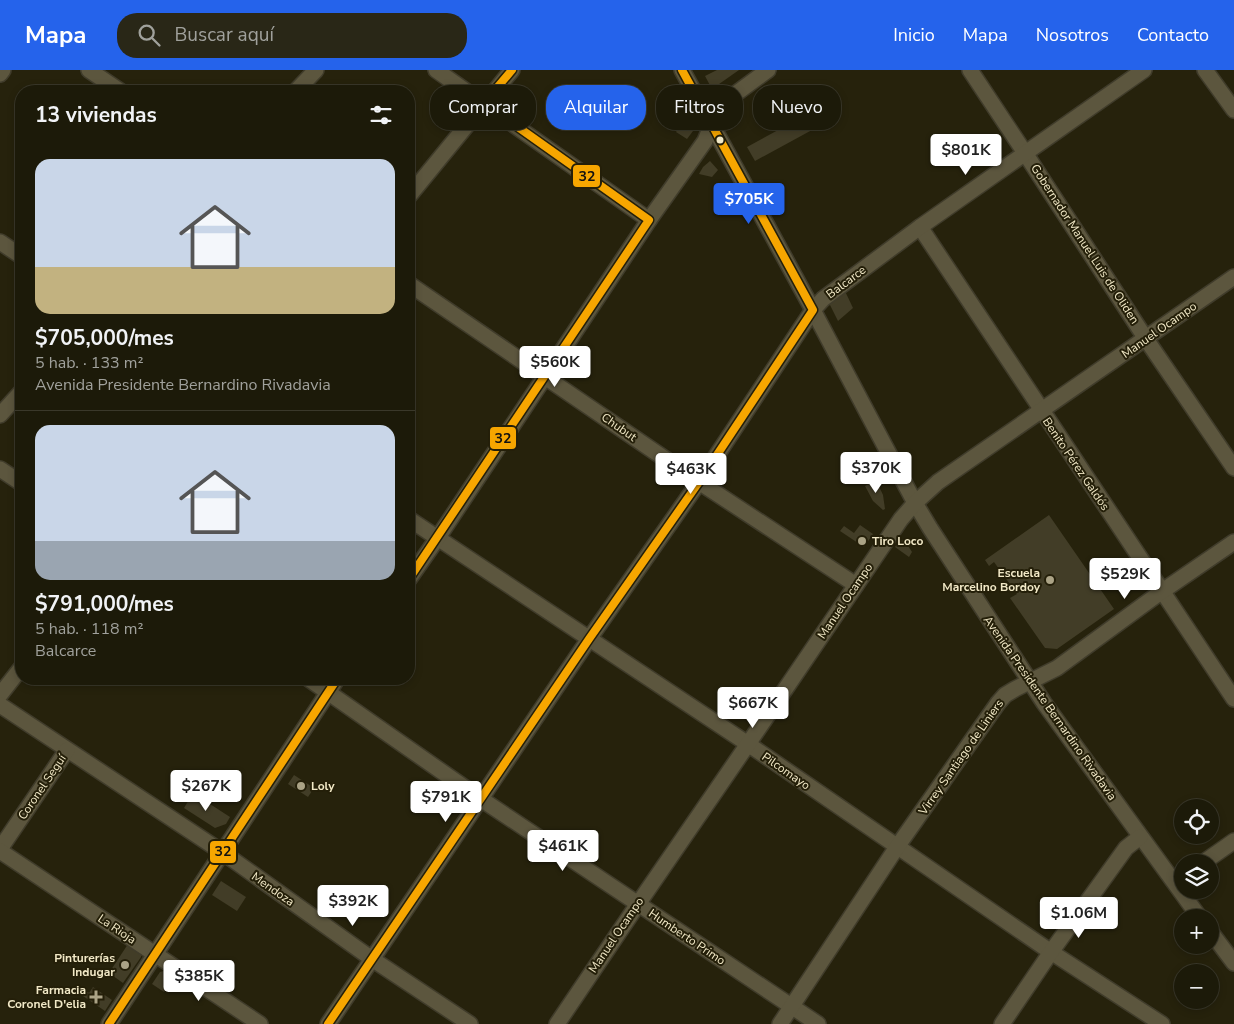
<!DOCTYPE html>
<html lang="es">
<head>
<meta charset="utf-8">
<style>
	body { margin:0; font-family:"Nunito Sans",sans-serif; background:#292717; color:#f1f3f6; height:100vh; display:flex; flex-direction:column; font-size:19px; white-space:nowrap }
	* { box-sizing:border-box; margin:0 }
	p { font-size:16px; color:#a0a19c }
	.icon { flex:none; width:28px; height:28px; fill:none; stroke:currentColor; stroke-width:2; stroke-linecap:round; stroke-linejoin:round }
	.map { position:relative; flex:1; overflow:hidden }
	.panel { position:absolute; left:15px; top:15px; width:400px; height:600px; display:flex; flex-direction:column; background:#1c1a09; border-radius:20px; box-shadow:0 2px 8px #0003,0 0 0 1px #3a382a }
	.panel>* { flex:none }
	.top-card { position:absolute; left:430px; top:15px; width:475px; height:45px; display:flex; gap:10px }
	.buttons { position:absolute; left:1174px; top:729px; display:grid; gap:10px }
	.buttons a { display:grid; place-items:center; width:45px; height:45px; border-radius:50%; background:#1c1a09; box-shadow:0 2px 8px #0003,0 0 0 1px #3a382a; font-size:25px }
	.price { position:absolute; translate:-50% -42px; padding:0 11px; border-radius:5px; background:#fff; color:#222; font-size:16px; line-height:32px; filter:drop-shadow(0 1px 2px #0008) }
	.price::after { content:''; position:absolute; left:50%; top:30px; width:15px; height:11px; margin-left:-8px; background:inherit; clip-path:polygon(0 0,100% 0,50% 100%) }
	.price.current { background:#2563eb; color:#fff }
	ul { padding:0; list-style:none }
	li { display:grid; align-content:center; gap:10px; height:265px; padding:0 20px }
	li+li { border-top:1px solid #3a382a }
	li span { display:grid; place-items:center; height:155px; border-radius:15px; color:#555 }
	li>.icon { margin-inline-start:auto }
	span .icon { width:90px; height:90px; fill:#fffc; stroke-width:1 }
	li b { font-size:21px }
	h2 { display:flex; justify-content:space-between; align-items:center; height:60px; padding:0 20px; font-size:21px }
	.tag { padding:0 18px; border-radius:20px; background:#1c1a09; box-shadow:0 2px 8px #0003,0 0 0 1px #3a382a; font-size:18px; line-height:45px }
	.tag.current { background:#2563eb; color:#fff }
	header { display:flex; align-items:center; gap:30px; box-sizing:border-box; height:70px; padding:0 25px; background:#2563eb; color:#fff }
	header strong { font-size:24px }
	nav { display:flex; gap:28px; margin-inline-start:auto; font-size:18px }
	.search { width:350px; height:45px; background:#292717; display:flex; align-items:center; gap:12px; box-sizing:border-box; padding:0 18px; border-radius:20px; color:#a0a19c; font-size:19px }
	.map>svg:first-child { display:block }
</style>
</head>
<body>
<header>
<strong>Mapa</strong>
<div class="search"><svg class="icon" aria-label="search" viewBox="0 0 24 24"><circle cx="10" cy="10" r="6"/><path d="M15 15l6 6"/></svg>Buscar aquí</div>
<nav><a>Inicio</a><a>Mapa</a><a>Nosotros</a><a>Contacto</a></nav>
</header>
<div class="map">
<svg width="1234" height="954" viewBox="0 0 1234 954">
	<rect width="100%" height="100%" fill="#26220c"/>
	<g fill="#423d27">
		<polygon points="717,0 739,0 712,19 705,6"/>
		<polygon points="815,40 823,54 755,91 747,77"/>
		<polygon points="687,44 693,55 693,61 687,69 676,62"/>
		<polygon points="710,91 718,100 712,107 699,104 703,97"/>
		<polygon points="844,219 853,238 838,251 828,231"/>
		<polygon points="876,410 883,425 885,439 883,440 873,431 865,416"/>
		<polygon points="1049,445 1114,539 1057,579 1045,578 1010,528 1017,524 994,492 989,496 985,490"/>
		<polygon points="860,455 873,464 864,477 840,461 844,456 854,463"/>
		<polygon points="900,470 905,471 912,482 909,487 895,477"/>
		<polygon points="294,705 314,718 308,727 288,714"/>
		<polygon points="193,723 230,747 226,754 215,758 184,738"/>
		<polygon points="221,811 246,827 237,841 212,825"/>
		<polygon points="128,874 141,883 141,887 123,913 109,903"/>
		<polygon points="167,900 175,906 164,922 152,914 160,902"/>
		<polygon points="93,917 112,930 105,941 80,924 84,919 89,923"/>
	</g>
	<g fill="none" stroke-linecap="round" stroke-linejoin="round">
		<g stroke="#403c2b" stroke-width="18">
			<g id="minor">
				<polyline points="89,0 120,21"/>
				<polyline points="436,0 649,150"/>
				<polyline points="682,0 813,240 915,433 930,458 1044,633 1200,848"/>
				<polyline points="970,0 1025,83 1146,269 1234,398"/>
				<polyline points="1205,0 1234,40"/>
				<polyline points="0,4 3,0"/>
				<polyline points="296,21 316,0"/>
				<polyline points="409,126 512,0"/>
				<polyline points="920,157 1234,629"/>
				<polyline points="0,172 21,186"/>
				<polyline points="409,214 699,412 856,515"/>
				<polyline points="0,345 21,322"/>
				<polyline points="0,399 21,413"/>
				<polyline points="409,449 748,674 1051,882 1162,954"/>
				<polyline points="409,509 437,469 649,150 705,71 719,36 768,0"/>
				<polyline points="309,609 481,729 818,954"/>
				<polyline points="0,625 21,598"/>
				<polyline points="0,635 222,782 372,889 470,954"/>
				<polyline points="0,779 67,680"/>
				<polyline points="0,781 260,954"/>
				<polyline points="1204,792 1234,771"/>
				<polyline points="1210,861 1234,893"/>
				<polyline points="109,954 337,609"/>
				<polyline points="328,954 589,569 699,412 813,240 823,229 920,157 1144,0"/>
				<polyline points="557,954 638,834 748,674 901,449 915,433 938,412 1234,207"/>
				<polyline points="780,954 897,777 998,633 1005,625 1015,619 1057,598 1161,522 1234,472"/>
				<polyline points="1002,954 1051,882 1126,778 1140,767"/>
			</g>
		</g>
		<use href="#minor" stroke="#5c563e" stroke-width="15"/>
		<g stroke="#241f09" stroke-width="11">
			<g id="bus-1">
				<polyline points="409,509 649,150 484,33 512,0"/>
				<polyline points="109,954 337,609"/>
				<polyline points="328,954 589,569 699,412 813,240 682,0"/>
			</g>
		</g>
		<use href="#bus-1" stroke="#f7a600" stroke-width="8"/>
	</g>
	<circle fill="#f2e9c7" stroke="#241f09" stroke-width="2" cx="720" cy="70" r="4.5"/>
	<g fill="#aba386" stroke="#241f09" stroke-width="2">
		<circle cx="862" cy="471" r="5"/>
		<circle cx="1050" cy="510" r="5"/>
		<circle cx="301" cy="716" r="5"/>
		<circle cx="125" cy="895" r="5"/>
		<path d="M93.5 919.5h5v5h5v5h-5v5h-5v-5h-5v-5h5z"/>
	</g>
	<g text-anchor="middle" stroke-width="4" stroke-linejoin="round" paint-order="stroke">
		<g font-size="12" fill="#f2e9c7" stroke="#241f09">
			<text transform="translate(1085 174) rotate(57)" y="4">Gobernador Manuel Luis de Oliden</text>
			<text transform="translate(846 212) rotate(-37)" y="4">Balcarce</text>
			<text transform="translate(1159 260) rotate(-35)" y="4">Manuel Ocampo</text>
			<text transform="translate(619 357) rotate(35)" y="4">Chubut</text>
			<text transform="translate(1076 394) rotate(56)" y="4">Benito Pérez Galdós</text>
			<text transform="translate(845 531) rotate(-56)" y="4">Manuel Ocampo</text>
			<text transform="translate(1050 638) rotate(55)" y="4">Avenida Presidente Bernardino Rivadavia</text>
			<text transform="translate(961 687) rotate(-55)" y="4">Virrey Santiago de Liniers</text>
			<text transform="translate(786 701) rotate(35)" y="4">Pilcomayo</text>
			<text transform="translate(42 717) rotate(-56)" y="4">Coronel Seguí</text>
			<text transform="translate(273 819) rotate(35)" y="4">Mendoza</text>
			<text transform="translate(117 859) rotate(34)" y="4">La Rioja</text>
			<text transform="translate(616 865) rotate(-56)" y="4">Manuel Ocampo</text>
			<text transform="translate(687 867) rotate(34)" y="4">Humberto Primo</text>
		</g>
		<g font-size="12" font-weight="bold" fill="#f2e9c7" stroke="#241f09" text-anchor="end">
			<text x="872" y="475" text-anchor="start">Tiro Loco</text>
			<text x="1040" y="507">Escuela<tspan x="1040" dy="14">Marcelino Bordoy</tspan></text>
			<text x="311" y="720" text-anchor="start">Loly</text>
			<text x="115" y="892">Pinturerías<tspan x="115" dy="14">Indugar</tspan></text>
			<text x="86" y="924">Farmacia<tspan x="86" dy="14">Coronel D'elia</tspan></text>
		</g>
	</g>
	<g stroke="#241f09" stroke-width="2">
		<rect x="572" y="94" width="29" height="24" rx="5" fill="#f7a600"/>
		<rect x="489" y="356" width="28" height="24" rx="5" fill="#f7a600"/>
		<rect x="209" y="770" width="28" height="24" rx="5" fill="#f7a600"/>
	</g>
	<g font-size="14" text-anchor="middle" font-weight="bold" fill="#111">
		<text x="587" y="111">32</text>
		<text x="503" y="373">32</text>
		<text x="223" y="786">32</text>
	</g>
</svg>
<div class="buttons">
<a><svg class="icon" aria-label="locate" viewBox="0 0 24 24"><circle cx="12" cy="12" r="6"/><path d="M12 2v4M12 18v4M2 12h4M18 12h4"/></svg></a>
<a><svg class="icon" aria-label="layers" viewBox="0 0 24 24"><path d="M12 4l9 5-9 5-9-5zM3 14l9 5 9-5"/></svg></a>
<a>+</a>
<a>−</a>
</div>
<b class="price" style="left:966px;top:106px">$801K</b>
<b class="price current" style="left:749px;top:155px">$705K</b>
<b class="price" style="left:555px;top:318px">$560K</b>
<b class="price" style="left:876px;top:424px">$370K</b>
<b class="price" style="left:691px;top:425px">$463K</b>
<b class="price" style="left:1125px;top:530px">$529K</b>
<b class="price" style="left:753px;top:659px">$667K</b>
<b class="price" style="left:206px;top:742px">$267K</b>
<b class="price" style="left:446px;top:753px">$791K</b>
<b class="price" style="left:563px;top:802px">$461K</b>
<b class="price" style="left:353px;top:857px">$392K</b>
<b class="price" style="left:1079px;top:869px">$1.06M</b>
<b class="price" style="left:199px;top:932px">$385K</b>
<div class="top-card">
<a class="tag">Comprar</a>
<a class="tag current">Alquilar</a>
<a class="tag">Filtros</a>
<a class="tag">Nuevo</a>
</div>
<section class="panel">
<h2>13 viviendas<svg class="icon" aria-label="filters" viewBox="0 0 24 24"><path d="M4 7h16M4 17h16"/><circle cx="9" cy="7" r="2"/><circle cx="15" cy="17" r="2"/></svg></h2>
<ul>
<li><span style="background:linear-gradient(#c9d6e8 70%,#c2b280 0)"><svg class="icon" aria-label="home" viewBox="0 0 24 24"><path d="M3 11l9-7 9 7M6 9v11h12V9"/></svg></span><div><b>$705,000/mes</b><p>5 hab. · 133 m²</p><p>Avenida Presidente Bernardino Rivadavia</p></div></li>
<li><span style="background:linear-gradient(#c9d6e8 75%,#9aa5b1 0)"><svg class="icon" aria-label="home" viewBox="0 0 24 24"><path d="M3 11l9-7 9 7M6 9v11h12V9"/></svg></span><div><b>$791,000/mes</b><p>5 hab. · 118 m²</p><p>Balcarce</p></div></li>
</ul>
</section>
</div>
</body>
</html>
